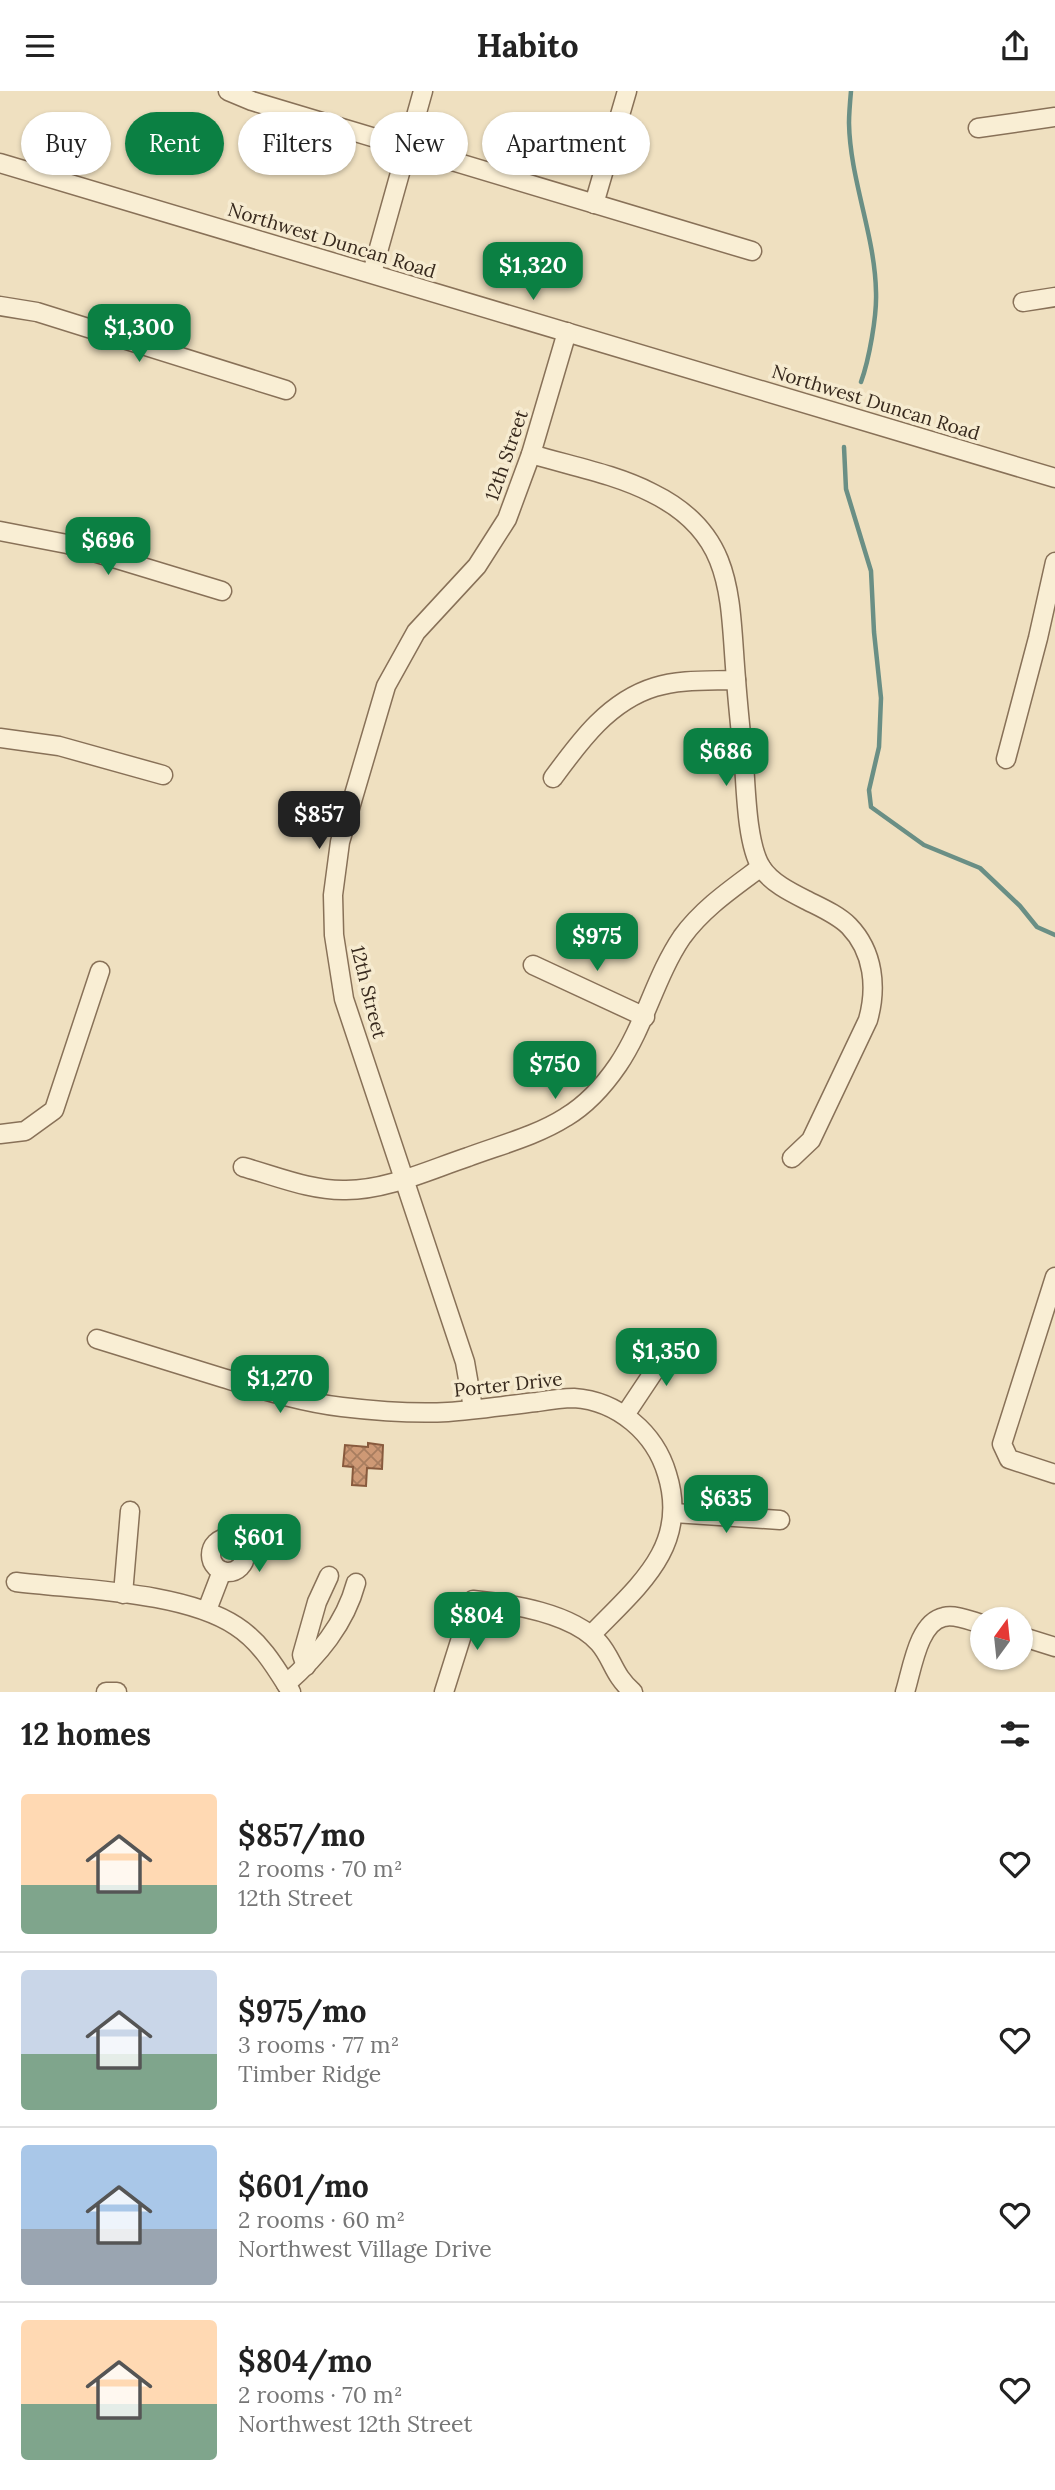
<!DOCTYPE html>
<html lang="en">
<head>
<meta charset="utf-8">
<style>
	body { margin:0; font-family:Lora,serif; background:#f6f6f6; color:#222; height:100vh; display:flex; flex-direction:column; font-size:26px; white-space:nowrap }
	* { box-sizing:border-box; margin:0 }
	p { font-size:23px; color:#767676 }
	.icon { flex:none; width:38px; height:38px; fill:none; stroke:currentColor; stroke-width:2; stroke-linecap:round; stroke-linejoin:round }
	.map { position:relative; height:1601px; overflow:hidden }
	.drawer { display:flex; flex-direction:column; background:#fff; flex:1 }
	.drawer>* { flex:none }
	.banner { position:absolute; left:21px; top:21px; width:700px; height:63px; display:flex; gap:14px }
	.needle { width:46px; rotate:15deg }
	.fabs { position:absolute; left:970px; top:1516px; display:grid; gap:14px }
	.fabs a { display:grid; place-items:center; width:63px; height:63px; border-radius:50%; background:#fff; box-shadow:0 2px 5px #0004; font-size:35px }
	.price { position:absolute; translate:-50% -60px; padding:0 16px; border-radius:14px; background:#0b8043; color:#fff; font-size:23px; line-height:46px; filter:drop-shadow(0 2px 4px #0008) }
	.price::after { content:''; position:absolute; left:50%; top:42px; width:21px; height:16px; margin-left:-10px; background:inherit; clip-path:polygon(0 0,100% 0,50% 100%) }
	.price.active { background:#222; color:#fff }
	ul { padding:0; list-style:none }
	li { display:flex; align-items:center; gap:21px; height:175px; padding:0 21px }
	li+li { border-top:2px solid #e0e0e0 }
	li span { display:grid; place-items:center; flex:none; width:196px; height:140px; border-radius:7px; color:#555 }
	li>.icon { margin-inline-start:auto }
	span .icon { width:84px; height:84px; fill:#fffc; stroke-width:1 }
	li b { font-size:30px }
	h2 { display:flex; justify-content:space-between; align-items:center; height:84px; padding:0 21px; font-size:30px }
	.chip { padding:0 24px; border-radius:32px; background:#fff; box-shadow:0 2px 5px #0004; font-size:24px; line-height:63px }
	.chip.active { background:#0b8043; color:#fff }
	header { display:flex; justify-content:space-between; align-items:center; height:91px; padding:0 21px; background:#fff; font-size:32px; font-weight:800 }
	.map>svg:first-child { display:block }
</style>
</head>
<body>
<header><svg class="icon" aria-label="menu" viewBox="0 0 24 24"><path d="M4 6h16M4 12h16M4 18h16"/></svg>Habito<svg class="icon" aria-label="share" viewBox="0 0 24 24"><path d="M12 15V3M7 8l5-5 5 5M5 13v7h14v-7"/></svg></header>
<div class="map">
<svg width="1055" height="1601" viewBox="0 0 1055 1601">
	<defs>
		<pattern id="building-cross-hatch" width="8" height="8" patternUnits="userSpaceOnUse" patternTransform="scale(1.75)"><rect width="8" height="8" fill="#ce9975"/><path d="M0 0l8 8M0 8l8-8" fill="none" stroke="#a87d5f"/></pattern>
	</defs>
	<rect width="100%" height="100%" fill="#efe0c0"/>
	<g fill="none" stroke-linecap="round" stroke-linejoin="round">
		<g stroke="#6a8f85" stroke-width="4.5">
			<path d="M851,0C850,11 849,22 849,32C850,89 875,144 876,201C877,225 869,269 861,291"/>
			<polyline points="844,356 846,398 871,480 874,541 881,607 879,656 869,699 871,716 924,754 980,777 1020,815 1037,836 1055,844"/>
		</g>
	</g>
	<polygon fill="url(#building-cross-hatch)" stroke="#885a3d" stroke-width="2" points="368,1352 383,1354 382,1378 367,1377 366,1395 352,1394 353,1376 343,1375 345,1354 368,1356"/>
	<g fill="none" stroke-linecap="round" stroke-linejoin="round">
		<g stroke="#887158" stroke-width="21">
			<g id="minor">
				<polyline points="228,0 252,10 752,160"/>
				<polyline points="978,37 1055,26"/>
				<polyline points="0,72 1055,387"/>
				<polyline points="594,113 627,0"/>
				<polyline points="372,182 423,0"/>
				<polyline points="1023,211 1055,206"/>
				<polyline points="0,215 37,221 286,299"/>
				<path d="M531,363C571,375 615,383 652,402C736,443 729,508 736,588C738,616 741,644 744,672C746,700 747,753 761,776C771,792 792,802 808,810C822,817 838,824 849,835C874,861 877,897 868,929L811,1049L792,1067"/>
				<polyline points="0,440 67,453 222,500"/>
				<polyline points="0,647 59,655 163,684"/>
				<polyline points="1006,668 1038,547 1055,471"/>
				<path d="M553,687C580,650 609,610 655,596C680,588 710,590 736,589"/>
				<polyline points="533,874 645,926"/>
				<polyline points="0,1043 25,1040 54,1019 100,880"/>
				<path d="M243,1076C276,1085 311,1100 346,1099C387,1099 429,1079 468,1066C500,1054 536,1045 566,1026C586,1014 605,993 618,974C645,934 655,886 682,846C703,817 733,797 761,776"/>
				<polyline points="1055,1186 1002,1353 1009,1368 1055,1383"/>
				<path d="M97,1248C139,1261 181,1274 223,1287C263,1299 301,1311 342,1316C376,1320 413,1323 448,1321C477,1319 508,1314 537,1311C549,1309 562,1307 574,1307C618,1310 655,1342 667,1383C690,1456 637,1496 591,1544"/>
				<polyline points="473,1317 465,1271 344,908 334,844 333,804 340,751 386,595 416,541 477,475 507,428 531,363 567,241"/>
				<polyline points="625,1324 675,1249"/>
				<polyline points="674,1422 780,1429"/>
				<circle cx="228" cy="1464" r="17"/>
				<path d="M16,1491C80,1499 183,1500 236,1535C261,1551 276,1577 291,1601"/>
				<polyline points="123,1503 130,1420"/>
				<polyline points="207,1519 222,1480"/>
				<polyline points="1020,1545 1055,1556"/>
				<polyline points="306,1575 302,1564 317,1511 329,1485"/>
				<path d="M286,1593C318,1565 345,1533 356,1492"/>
				<polyline points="106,1601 117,1601"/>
				<path d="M444,1601L473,1509C512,1513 572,1522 599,1552C613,1568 613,1584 633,1601"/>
				<path d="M905,1601C912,1579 918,1531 944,1526C955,1523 971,1530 982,1533"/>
			</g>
		</g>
		<use href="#minor" stroke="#f9eed4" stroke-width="18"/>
	</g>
	<g text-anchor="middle" stroke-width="7" stroke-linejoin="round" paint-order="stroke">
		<g font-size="19" fill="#37291d" stroke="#f6ebd0">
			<text transform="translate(332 149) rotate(17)" y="7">Northwest Duncan Road</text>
			<text transform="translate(876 311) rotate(17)" y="7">Northwest Duncan Road</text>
			<text transform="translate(506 364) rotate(-71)" y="7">12th Street</text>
			<text transform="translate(369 901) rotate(76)" y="7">12th Street</text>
			<text transform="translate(508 1293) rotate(-6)" y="7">Porter Drive</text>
		</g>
	</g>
</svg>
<div class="fabs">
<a><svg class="needle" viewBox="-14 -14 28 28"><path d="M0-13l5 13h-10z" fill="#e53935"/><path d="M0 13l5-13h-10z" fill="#767676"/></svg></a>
</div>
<b class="price" style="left:533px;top:211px">$1,320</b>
<b class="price" style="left:139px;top:273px">$1,300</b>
<b class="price" style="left:108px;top:486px">$696</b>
<b class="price" style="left:726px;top:697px">$686</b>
<b class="price active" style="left:319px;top:760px">$857</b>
<b class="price" style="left:597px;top:882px">$975</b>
<b class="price" style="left:555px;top:1010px">$750</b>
<b class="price" style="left:666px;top:1297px">$1,350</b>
<b class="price" style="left:280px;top:1324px">$1,270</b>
<b class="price" style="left:726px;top:1444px">$635</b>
<b class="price" style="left:259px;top:1483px">$601</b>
<b class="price" style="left:477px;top:1561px">$804</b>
<div class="banner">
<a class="chip">Buy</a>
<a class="chip active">Rent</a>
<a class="chip">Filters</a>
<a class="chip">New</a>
<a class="chip">Apartment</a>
</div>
</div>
<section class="drawer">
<h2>12 homes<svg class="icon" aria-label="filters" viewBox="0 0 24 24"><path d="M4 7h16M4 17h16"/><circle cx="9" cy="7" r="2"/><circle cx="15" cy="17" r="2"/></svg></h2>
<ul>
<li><span style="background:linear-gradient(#ffd9b3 65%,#7fa58c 0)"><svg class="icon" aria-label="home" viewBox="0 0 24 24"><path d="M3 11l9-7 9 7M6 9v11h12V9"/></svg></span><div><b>$857/mo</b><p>2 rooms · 70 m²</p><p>12th Street</p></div><svg class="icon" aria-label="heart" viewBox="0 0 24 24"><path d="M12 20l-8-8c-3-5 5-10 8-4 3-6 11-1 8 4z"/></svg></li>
<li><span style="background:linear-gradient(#c9d6e8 60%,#7fa58c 0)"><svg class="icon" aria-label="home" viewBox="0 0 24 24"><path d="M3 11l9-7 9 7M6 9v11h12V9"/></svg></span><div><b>$975/mo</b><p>3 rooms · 77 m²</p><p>Timber Ridge</p></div><svg class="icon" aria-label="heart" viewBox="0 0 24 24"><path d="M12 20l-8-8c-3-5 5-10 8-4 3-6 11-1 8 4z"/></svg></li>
<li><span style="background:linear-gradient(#a9c7e8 60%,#9aa5b1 0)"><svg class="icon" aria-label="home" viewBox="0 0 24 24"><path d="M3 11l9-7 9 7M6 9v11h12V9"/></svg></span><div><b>$601/mo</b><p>2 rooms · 60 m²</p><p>Northwest Village Drive</p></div><svg class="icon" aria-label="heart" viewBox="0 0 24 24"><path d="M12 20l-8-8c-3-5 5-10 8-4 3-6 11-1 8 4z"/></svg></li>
<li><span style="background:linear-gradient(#ffd9b3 60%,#7fa58c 0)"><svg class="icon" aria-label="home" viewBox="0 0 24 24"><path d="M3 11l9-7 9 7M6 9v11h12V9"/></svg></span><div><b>$804/mo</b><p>2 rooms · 70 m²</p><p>Northwest 12th Street</p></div><svg class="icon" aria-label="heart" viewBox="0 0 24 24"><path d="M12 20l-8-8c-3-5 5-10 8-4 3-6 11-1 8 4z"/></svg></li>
</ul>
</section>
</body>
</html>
